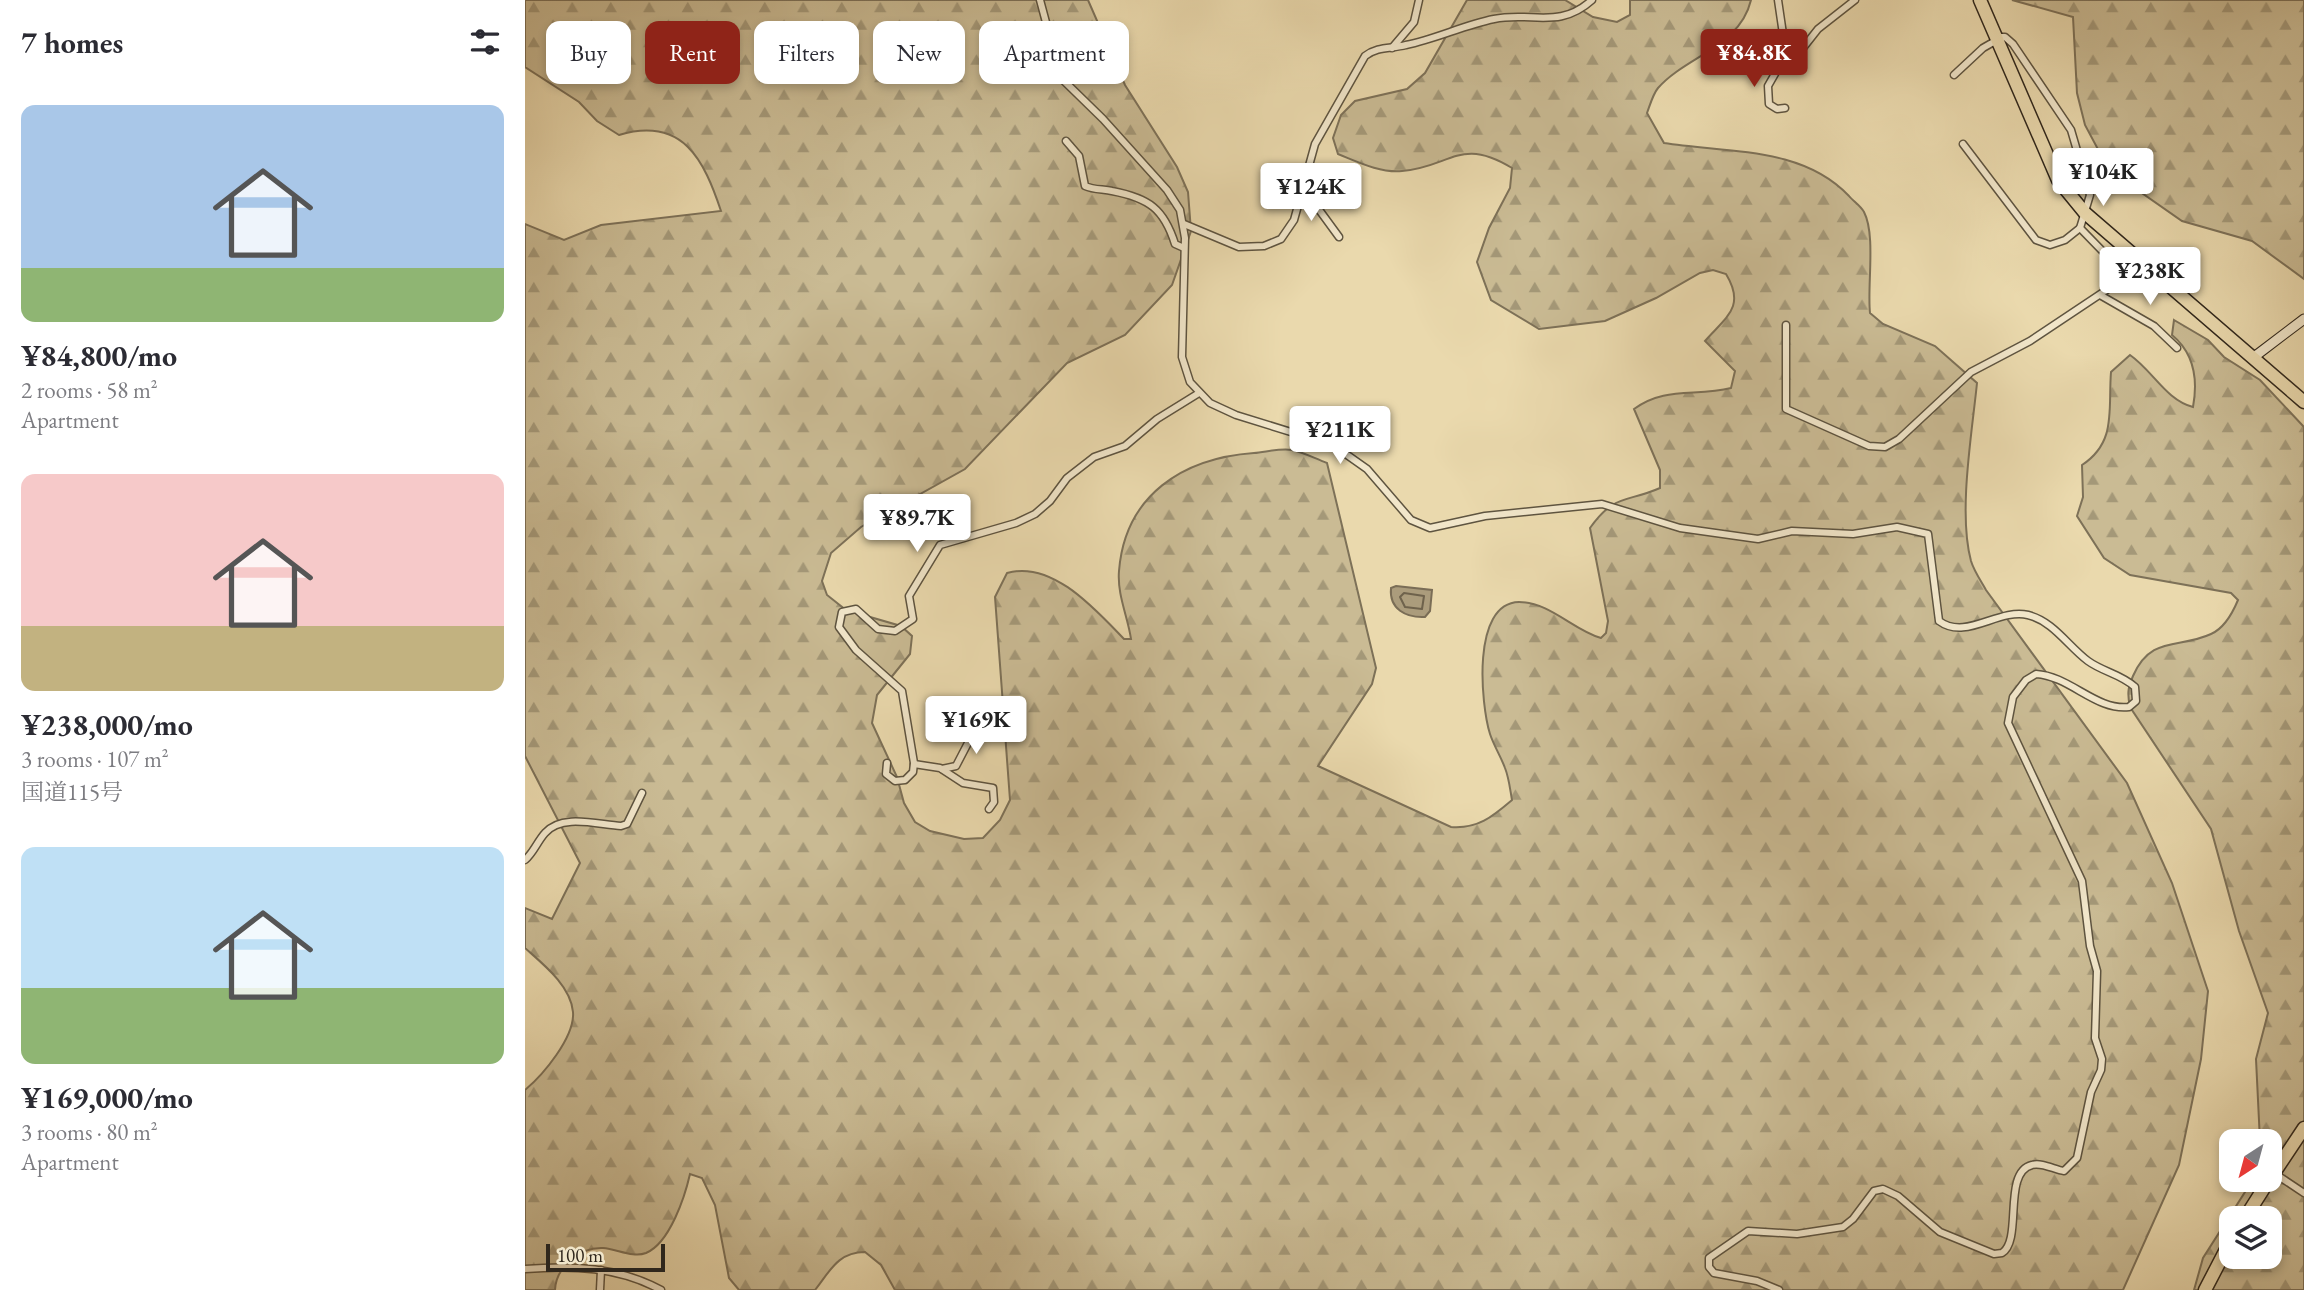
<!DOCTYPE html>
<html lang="en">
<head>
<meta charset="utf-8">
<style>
	body { margin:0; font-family:"EB Garamond","Noto Serif JP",serif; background:#f7f7f7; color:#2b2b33; height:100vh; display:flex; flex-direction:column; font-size:26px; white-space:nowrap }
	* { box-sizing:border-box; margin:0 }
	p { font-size:23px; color:#7c7c81 }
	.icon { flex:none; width:38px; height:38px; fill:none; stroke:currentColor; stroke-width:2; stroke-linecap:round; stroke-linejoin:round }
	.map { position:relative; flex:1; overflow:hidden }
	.sheet { display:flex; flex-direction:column; background:#fff; width:525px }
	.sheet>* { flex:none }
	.top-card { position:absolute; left:21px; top:21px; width:665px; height:63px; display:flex; gap:14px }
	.needle { width:46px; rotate:216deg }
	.controls { position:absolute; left:1694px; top:1129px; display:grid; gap:14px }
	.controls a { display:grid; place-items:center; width:63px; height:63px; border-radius:14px; background:#fff; box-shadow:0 4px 10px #0003; font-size:35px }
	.scale { position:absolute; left:21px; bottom:18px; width:119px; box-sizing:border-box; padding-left:7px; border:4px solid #30271c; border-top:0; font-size:19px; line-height:24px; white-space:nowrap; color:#30271c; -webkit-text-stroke:5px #f1e6ca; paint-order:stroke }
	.price { position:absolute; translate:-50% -60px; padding:0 16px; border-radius:7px; background:#fff; color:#222; font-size:23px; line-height:46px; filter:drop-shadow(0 2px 4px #0008) }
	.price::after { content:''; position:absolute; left:50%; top:42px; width:21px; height:16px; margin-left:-10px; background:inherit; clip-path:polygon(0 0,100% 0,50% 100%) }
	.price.active { background:#8f2418; color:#fff }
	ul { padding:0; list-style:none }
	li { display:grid; align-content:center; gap:14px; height:371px; padding:0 21px }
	li span { display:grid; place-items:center; height:217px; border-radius:14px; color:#555 }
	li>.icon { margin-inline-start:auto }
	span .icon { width:126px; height:126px; fill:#fffc; stroke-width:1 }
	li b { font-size:30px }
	h2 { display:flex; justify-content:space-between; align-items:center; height:84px; padding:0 21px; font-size:30px }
	.chip { padding:0 24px; border-radius:14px; background:#fff; box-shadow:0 4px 10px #0003; font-size:24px; line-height:63px }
	.chip.active { background:#8f2418; color:#fff }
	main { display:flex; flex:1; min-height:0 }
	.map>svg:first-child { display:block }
</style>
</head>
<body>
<main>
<section class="sheet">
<h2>7 homes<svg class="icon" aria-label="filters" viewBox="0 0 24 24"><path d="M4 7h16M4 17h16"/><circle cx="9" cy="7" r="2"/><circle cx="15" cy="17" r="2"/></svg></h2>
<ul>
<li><span style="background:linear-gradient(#a9c7e8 75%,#8fb573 0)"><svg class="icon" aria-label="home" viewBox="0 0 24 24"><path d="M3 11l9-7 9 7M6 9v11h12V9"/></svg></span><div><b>¥84,800/mo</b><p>2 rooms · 58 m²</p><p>Apartment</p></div></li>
<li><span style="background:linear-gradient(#f6c9c9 70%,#c2b280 0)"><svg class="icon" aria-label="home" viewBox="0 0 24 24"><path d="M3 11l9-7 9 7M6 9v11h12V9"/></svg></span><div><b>¥238,000/mo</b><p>3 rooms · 107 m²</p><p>国道115号</p></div></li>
<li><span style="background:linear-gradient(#bfe0f5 65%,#8fb573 0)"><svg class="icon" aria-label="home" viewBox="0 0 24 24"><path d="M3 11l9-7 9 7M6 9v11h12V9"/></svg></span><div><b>¥169,000/mo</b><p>3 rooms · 80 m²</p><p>Apartment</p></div></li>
</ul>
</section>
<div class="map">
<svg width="1779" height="1290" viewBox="0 0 1779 1290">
	<defs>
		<pattern id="forest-firs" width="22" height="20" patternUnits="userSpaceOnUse" patternTransform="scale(1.75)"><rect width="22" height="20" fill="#cabb94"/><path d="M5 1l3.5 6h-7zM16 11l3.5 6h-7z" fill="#a49878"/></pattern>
	</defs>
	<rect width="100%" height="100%" fill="#ead9ad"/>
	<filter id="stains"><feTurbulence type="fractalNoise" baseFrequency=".00286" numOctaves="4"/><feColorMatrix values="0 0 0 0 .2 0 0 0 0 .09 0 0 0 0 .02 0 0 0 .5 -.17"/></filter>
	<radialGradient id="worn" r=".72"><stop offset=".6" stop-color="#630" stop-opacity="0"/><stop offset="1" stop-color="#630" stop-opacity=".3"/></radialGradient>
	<g fill="url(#forest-firs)" stroke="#7d7158" stroke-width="2" fill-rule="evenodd">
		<path d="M0,0H563L600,85L652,167L663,192L666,231L647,285L600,335L542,363L440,469L336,527L306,553L297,581L302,595L321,610L376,626L387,636L385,654L352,695L347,723L372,777L379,803L390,822L405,831L439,839L458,838L475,820L485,800L470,597L482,573C527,560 570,609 599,639H606C603,617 592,595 594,571C600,495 658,458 729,453C741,452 755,448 767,450C778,452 791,459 802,463L851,668L847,684L793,766L926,827C953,829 967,817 987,800C985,789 984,778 980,768C976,757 969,746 965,734C956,705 946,603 994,602C1025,602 1048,630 1076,638L1081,633L1083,621L1065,528C1090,493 1101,503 1135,488V470L1109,409C1140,386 1170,397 1206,388L1210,371L1180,341C1201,317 1221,307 1201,274L1188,270L1175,273L1131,298L1080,321L1014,329L966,300L952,262L964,228L985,188L987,168C935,136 926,167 877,171C855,173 833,162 813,154L808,138L816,115L830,101L882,89L900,73L942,0H1040L1068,17L1092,22L1105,15V0H1226C1215,47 1161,56 1133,88C1128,94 1125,105 1122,113L1139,143C1202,153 1277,146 1324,196C1328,201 1336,206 1339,212C1351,235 1342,286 1345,313L1358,324L1410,346L1452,383C1447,433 1433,513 1446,561C1449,571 1456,581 1461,590L1602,783L1647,883L1683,991L1676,1059L1654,1165L1598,1290H370L356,1265L340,1252C313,1252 305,1271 290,1290H214L204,1278L190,1205L177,1178L165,1174C160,1196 145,1243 121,1253C108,1258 92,1249 78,1248C55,1247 31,1267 30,1290H0V1090C18,1075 50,1037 48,1012C46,986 18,964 0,948V908L27,919L55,863L0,756V224L39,240L76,225L196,211C179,160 158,116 94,135L72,121L54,102L0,67Z"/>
		<polygon points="1487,0 1779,0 1779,279 1727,241 1657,221 1584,170 1560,125 1552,93 1548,17"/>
		<path d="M1649,320L1683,340L1699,357L1735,380L1779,427V1290H1669L1678,1258L1720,1192L1724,1180H1745V1141H1735L1731,1059L1743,1013L1714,931L1686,829L1605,707C1602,693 1603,688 1608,676C1626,635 1654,649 1686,634C1700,628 1708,612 1713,600L1706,593L1605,575L1579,558L1552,516L1558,497L1557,465C1592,442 1583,410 1586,372L1605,355C1628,371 1641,400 1668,407C1673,380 1670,354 1647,335ZM1706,1218H1745V1256H1706Z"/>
	</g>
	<path fill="#ab9c7c" stroke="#7a6d56" stroke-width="2" d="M871,586L907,590L905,611L900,617C881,618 864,609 866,588Z"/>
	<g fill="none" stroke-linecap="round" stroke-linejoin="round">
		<polygon stroke="#6e624c" stroke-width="2" points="879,593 899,596 897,609 880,607 875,597"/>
		<g stroke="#5e5440" stroke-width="9">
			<g id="street">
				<path d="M515,0L536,78L578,119L642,190L655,210L660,238L657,357L665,382L685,403L711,415L808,445L842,469L886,520L905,528L960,516L1077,504L1155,528L1233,539L1267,531L1328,534L1372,527L1403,534L1414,621C1441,641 1473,608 1503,615C1528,621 1543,646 1563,661C1578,672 1596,674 1610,687L1611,701L1604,707C1571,711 1545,676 1511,674L1501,680L1488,697L1483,723L1557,881L1565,946L1572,971L1570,1038L1577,1059L1576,1070L1566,1092L1552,1158L1539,1171C1530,1170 1517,1162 1507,1165C1477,1172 1498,1240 1477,1253L1469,1254L1415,1232L1373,1196L1358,1189L1349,1191L1328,1219L1318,1227L1272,1234L1223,1231L1184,1258V1267L1189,1273L1232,1281L1254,1290"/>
				<polyline points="1253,0 1258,34 1273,48 1278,48 1293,29 1330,0"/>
				<polyline points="867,48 889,22 894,0"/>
				<polyline points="1429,75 1458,48 1472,40"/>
				<polyline points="1260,108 1252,109 1244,104 1243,86 1267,44"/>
				<path d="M541,141L554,156L560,186C569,190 578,189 587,191C624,198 639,209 650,244L659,248"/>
				<polyline points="1438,144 1511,240 1525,245 1540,240 1555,228 1565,195 1546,130 1488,44 1480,37 1472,37"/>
				<polyline points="776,194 795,211 814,237"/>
				<path d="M659,224L714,247L739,246L756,239L769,220L790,144L840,56C853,46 866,49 881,45C911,39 939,25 969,19C1006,11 1034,30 1067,0"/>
				<polyline points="1575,295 1629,326 1652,348"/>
				<polyline points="1261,325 1261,409 1344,446 1360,447 1374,439 1446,372 1505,341 1583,289 1591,278 1589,263 1555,228"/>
				<polyline points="362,763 361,774 370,781 380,780 388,772 389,763 377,691 331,650 314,627 317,612 331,609 353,629 370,631 388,619 384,596 415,545 491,523 510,514 525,501 542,478 569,457 600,446 632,419 674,393"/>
				<polyline points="389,764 415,768 438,783 468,788 469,802 464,809"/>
				<polyline points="417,769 431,766 456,718"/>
				<path d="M0,860C9,852 12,842 20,833C37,813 74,825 96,826L102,824L117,793"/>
				<polyline points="1749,1173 1779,1193"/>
				<path d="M0,1269C47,1265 94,1267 136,1290"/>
				<polyline points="75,1290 76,1270"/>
			</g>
		</g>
		<g stroke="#30271c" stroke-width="11">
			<polyline id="secondary" points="1729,357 1779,319"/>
		</g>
		<g stroke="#30271c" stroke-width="15">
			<g id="highway">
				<polyline points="1455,0 1533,180 1560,213 1779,402"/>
				<polyline points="1745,1179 1779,1128"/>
				<polyline points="1720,1218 1744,1180"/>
				<polyline points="1680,1290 1706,1240"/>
			</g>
		</g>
		<use href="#street" stroke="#f1e6ca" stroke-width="6"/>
		<use href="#secondary" stroke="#f1e6ca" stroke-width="9"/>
		<use href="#highway" stroke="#ead9ad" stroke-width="12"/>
	</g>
	<rect width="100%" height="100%" filter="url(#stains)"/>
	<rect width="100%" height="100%" fill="url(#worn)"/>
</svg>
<div class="controls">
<a><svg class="needle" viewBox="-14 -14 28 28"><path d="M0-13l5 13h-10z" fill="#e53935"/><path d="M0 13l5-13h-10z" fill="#7c7c81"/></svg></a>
<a><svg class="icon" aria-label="layers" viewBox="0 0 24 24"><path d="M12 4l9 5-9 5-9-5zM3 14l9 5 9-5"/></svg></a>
</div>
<div class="scale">100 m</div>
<b class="price active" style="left:1229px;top:89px">¥84.8K</b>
<b class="price" style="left:1578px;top:208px">¥104K</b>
<b class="price" style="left:786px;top:223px">¥124K</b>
<b class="price" style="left:1625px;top:307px">¥238K</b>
<b class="price" style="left:815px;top:466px">¥211K</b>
<b class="price" style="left:392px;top:554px">¥89.7K</b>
<b class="price" style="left:451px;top:756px">¥169K</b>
<div class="top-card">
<a class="chip">Buy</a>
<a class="chip active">Rent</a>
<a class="chip">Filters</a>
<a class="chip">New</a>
<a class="chip">Apartment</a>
</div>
</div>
</main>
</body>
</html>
